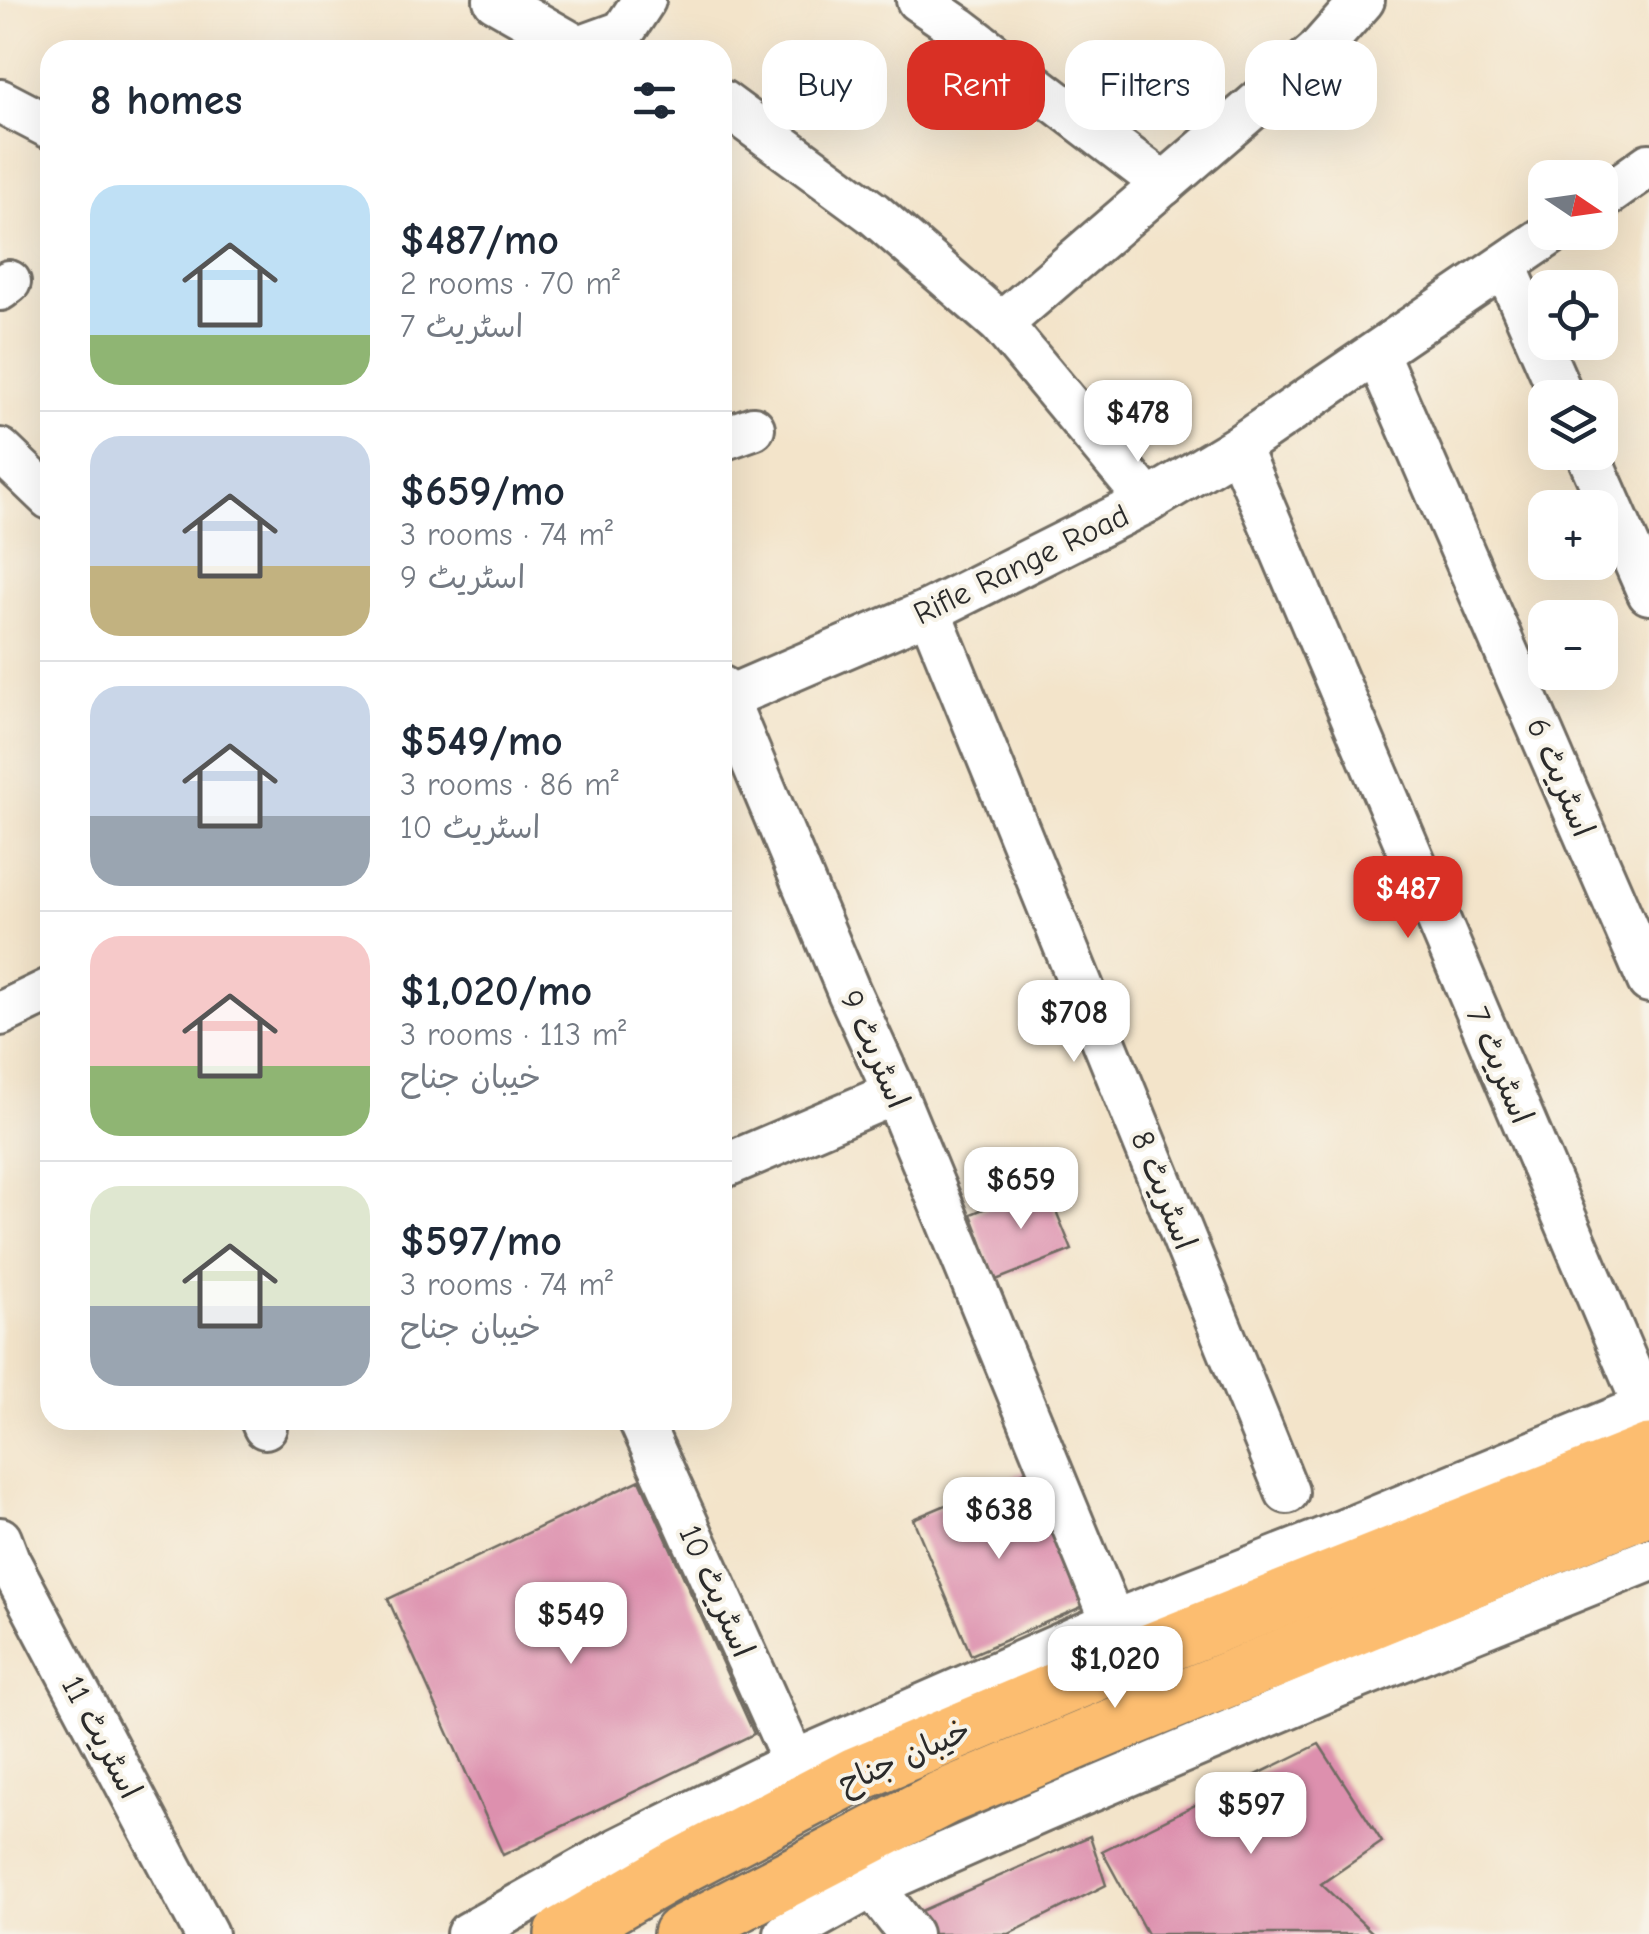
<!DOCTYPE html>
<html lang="en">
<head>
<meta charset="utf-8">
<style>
	body { margin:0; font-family:"Comic Neue","Playpen Sans Arabic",sans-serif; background:#f6f6f7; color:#1f2937; height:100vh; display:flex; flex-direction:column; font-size:38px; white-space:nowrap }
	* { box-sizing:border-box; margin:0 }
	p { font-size:32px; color:#747a83 }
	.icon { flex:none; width:55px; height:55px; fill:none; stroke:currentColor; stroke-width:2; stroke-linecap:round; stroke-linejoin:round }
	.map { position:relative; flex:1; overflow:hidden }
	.side { position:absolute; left:40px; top:40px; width:692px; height:1390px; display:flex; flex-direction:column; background:#fff; border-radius:30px; box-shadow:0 10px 40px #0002 }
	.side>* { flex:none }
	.guide { position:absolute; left:762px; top:40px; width:735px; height:90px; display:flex; gap:20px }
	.needle { width:65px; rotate:103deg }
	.controls { position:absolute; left:1528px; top:160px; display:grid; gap:20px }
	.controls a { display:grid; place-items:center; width:90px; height:90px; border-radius:20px; background:#fff; box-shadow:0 10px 40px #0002; font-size:50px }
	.price { position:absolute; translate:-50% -85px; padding:0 22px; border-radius:20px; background:#fff; color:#222; font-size:32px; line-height:65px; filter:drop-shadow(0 2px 5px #0008) }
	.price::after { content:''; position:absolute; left:50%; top:60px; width:30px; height:22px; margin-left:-15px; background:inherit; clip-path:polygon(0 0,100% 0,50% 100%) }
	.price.active { background:#d93025; color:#fff }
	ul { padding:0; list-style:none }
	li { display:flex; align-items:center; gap:30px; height:250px; padding:0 50px }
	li+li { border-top:2px solid #e0e1e3 }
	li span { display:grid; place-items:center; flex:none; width:280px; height:200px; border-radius:30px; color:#555 }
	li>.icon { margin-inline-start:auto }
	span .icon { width:120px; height:120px; fill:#fffc; stroke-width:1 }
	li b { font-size:42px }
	h2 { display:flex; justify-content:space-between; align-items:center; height:120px; padding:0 50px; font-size:42px }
	.pill { padding:0 35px; border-radius:30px; background:#fff; box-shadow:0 10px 40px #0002; font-size:35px; line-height:90px }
	.pill.active { background:#d93025; color:#fff }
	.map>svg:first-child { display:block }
</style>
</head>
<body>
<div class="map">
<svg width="1649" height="1934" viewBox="0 0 1649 1934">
	<rect width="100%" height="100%" fill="#f7f3e8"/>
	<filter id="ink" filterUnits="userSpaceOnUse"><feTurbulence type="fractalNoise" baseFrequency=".01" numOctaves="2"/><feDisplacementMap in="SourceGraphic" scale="20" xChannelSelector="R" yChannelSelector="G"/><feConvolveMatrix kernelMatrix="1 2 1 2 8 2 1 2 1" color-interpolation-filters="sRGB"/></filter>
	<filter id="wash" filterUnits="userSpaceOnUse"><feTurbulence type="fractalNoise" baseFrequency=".0048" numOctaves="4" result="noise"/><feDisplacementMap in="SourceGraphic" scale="40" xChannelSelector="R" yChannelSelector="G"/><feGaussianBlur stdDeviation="2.25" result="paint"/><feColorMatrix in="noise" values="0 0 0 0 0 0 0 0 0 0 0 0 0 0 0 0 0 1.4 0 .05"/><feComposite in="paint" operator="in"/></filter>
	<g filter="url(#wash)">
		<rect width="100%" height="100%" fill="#f3e4ca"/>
		<g id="blocks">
			<g fill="#dd90ae">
				<polygon points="1045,1184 1072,1250 996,1280 971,1214"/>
				<polygon points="1028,1470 1086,1605 971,1655 913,1519"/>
				<polygon points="640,1480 754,1734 503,1855 388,1599"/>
				<polygon points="1319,1744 1382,1842 1321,1884 1374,1934 1147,1934 1102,1851"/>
				<polygon points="1090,1836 1106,1885 1009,1934 929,1934 914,1914"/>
			</g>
		</g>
	</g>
	<g filter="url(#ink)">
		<use href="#blocks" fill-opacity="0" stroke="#716c63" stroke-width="2.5"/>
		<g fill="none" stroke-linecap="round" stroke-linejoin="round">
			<g stroke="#716c63" stroke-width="48">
				<g id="minor">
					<polyline points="495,0 579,48 623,32 644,0"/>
					<polyline points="918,0 959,28 1164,184"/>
					<polyline points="0,101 50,127"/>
					<polyline points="722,102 873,213 1001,324 1148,501"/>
					<polyline points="1600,200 1649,165"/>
					<polyline points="1505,266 1563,398"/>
					<polyline points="0,289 9,282"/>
					<polyline points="1001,324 1317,52 1363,0"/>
					<polyline points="1377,354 1649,981"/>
					<polyline points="722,439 753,428"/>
					<polyline points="1238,447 1645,1407"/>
					<polyline points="0,450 50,498"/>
					<polyline points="1587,452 1649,593"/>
					<polyline points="929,611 1287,1492"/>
					<polyline points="722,688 849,992 895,1093 1113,1622"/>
					<polyline points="722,700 929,611 1148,501 1238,447 1553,232"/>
					<polyline points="0,1014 50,990"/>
					<polyline points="722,1167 895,1093"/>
					<polyline points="262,1420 265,1427"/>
					<polyline points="640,1420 794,1762"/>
					<polyline points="0,1539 8,1560 206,1934"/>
					<polyline points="872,1886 910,1934"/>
					<polyline points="468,1934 619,1849 794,1762 1113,1622 1314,1543 1649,1405"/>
					<polyline points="786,1934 872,1886 1042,1811 1342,1684 1649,1560"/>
				</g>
			</g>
			<g stroke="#716c63" stroke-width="60">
				<g id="major">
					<polyline points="563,1934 683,1865 855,1775 1113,1666 1649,1452"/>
					<polyline points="681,1934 943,1798 1111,1727 1649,1507"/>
				</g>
			</g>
			<use href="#minor" stroke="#fff" stroke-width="42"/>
			<use href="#major" stroke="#fcbd6f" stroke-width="55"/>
		</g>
	</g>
	<g text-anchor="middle" stroke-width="8" stroke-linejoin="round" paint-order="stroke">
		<g font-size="32" fill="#2b2b2b" stroke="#f7f3e8">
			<text transform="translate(1021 564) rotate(-26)" y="11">Rifle Range Road</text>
			<text transform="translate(1561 777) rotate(67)" y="11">اسٹریٹ 6</text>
			<text transform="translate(875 1049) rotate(66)" y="11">اسٹریٹ 9</text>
			<text transform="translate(1500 1065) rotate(67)" y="11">اسٹریٹ 7</text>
			<text transform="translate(1164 1190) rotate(68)" y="11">اسٹریٹ 8</text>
			<text transform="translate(717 1591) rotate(66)" y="11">اسٹریٹ 10</text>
			<text transform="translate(102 1737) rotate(62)" y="11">اسٹریٹ 11</text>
			<text transform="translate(904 1756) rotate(-24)" y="11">خیبان جناح</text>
		</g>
	</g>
</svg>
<div class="controls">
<a><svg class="needle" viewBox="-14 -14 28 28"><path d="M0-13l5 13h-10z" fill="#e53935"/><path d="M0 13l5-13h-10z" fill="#747a83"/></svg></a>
<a><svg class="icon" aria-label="locate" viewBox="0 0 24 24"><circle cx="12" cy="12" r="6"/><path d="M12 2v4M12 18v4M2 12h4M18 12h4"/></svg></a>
<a><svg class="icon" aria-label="layers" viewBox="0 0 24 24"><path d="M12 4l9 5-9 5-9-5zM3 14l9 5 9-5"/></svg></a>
<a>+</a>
<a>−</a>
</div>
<b class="price" style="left:1138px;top:465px">$478</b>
<b class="price active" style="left:1408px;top:941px">$487</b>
<b class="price" style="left:1074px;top:1065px">$708</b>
<b class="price" style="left:1021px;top:1232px">$659</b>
<b class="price" style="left:999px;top:1562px">$638</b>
<b class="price" style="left:571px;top:1667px">$549</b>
<b class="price" style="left:1115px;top:1711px">$1,020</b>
<b class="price" style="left:1251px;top:1857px">$597</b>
<div class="guide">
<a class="pill">Buy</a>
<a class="pill active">Rent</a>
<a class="pill">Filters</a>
<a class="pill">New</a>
</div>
<section class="side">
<h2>8 homes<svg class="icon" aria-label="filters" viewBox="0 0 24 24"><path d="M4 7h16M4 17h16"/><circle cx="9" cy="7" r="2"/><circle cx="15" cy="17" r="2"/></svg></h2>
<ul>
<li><span style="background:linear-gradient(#bfe0f5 75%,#8fb573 0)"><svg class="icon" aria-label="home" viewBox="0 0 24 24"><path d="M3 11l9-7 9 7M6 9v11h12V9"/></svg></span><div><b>$487/mo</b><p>2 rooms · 70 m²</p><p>اسٹریٹ 7</p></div></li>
<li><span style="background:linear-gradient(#c9d6e8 65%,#c2b280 0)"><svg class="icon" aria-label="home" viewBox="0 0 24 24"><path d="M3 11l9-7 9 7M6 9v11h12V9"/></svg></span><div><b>$659/mo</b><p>3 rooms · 74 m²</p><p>اسٹریٹ 9</p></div></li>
<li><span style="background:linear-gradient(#c9d6e8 65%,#9aa5b1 0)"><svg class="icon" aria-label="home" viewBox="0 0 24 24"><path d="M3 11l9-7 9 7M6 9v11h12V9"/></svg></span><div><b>$549/mo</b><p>3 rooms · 86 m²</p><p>اسٹریٹ 10</p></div></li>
<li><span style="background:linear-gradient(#f6c9c9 65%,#8fb573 0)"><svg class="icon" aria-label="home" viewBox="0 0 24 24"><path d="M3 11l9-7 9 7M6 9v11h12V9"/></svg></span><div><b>$1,020/mo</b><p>3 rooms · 113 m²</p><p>خیبان جناح</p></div></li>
<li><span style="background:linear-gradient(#dfe7d0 60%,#9aa5b1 0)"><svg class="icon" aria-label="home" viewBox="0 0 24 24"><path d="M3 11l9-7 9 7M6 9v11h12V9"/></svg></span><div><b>$597/mo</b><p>3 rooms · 74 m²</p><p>خیبان جناح</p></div></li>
</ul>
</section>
</div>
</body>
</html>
